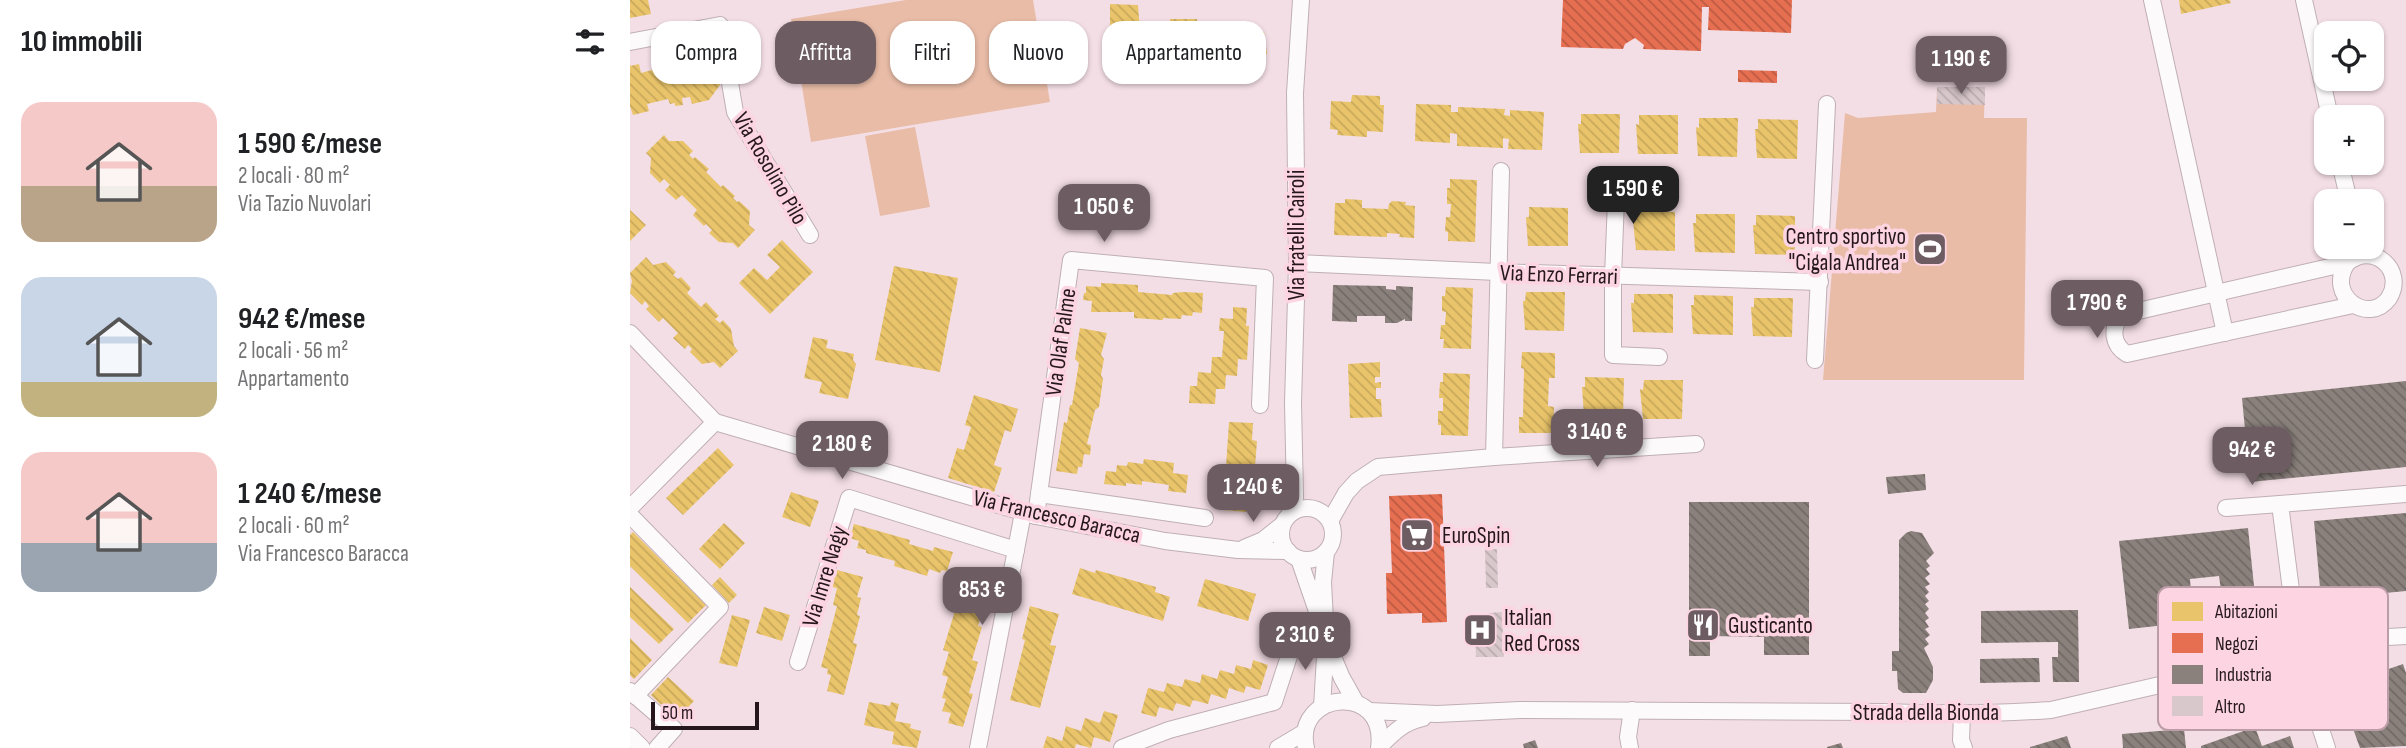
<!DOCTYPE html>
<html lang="it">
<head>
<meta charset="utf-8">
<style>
	body { margin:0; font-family:"Sofia Sans Condensed",sans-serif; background:#f2f2f2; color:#202124; height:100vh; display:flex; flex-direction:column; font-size:26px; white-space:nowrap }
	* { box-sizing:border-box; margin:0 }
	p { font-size:23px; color:#757577 }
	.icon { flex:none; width:38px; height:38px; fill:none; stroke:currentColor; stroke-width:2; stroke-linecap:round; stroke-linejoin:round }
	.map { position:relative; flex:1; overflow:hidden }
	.sheet { display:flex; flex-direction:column; background:#fff; width:630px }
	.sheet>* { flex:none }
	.banner { position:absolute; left:21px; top:21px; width:665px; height:63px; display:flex; gap:14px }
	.buttons { position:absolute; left:1684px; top:21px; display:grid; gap:14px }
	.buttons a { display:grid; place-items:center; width:70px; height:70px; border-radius:14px; background:#fff; box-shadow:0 2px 5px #0004; font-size:35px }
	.scale { position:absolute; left:21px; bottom:18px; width:108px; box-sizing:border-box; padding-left:7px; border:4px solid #25171c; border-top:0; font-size:19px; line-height:24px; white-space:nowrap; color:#25171c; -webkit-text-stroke:5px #fdd5e2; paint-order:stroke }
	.price { position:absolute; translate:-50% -60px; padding:0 16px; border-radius:14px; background:#6d5d63; color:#fff; font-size:23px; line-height:46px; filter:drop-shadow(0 2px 4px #0008) }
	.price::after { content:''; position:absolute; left:50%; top:42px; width:21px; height:16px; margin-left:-10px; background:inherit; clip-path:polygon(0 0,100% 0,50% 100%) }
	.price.on { background:#222; color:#fff }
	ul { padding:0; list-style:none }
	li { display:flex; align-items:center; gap:21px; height:175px; padding:0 21px }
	li span { display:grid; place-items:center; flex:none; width:196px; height:140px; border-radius:21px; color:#555 }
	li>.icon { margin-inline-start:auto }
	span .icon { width:84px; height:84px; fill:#fffc; stroke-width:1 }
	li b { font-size:30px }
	h2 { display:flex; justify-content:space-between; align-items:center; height:84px; padding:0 21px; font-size:30px }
	.pill { padding:0 24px; border-radius:21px; background:#fff; box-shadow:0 2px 5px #0004; font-size:24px; line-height:63px }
	.pill.on { background:#6d5d63; color:#fff }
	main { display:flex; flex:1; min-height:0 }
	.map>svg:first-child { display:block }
</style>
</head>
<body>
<main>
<section class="sheet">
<h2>10 immobili<svg class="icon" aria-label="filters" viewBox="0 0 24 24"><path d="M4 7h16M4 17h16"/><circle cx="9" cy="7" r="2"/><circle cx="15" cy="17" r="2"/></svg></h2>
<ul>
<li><span style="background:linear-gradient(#f6c9c9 60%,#b9a48a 0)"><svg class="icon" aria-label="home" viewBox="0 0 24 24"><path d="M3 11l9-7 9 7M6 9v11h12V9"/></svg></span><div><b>1 590 €/mese</b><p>2 locali · 80 m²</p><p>Via Tazio Nuvolari</p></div></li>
<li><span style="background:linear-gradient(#c9d6e8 75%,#c2b280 0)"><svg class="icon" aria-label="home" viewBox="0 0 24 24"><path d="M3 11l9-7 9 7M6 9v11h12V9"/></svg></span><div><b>942 €/mese</b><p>2 locali · 56 m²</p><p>Appartamento</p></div></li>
<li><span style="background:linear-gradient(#f6c9c9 65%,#9aa5b1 0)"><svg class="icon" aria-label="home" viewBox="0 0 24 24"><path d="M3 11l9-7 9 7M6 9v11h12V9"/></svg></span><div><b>1 240 €/mese</b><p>2 locali · 60 m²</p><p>Via Francesco Baracca</p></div></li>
</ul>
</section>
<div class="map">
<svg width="1776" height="748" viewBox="0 0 1776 748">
	<defs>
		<pattern id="homes-back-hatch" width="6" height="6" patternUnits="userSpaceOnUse" patternTransform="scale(1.75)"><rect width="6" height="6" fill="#e9c46a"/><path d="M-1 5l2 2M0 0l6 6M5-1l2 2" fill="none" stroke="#c8a85b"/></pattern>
		<pattern id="shops-back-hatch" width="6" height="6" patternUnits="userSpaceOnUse" patternTransform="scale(1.75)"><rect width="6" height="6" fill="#e76f51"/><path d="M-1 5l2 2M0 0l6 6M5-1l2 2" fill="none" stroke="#bb5a42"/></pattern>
		<pattern id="industry-back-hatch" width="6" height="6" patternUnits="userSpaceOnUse" patternTransform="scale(1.75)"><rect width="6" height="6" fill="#8a817c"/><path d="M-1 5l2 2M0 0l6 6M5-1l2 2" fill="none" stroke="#716965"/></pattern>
		<pattern id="building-back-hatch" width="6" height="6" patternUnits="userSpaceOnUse" patternTransform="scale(1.75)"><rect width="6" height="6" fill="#d9c8cb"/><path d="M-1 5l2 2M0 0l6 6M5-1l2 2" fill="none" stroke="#baabae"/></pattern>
	</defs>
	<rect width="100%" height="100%" fill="#f4dee6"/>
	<g fill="#e8bca7">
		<polygon points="276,0 403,0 420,102 181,142 161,19"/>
		<polygon points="1307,87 1355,87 1354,118 1397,118 1394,380 1193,380 1215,113 1228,118 1306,112"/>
		<polygon points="285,127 300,207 250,216 235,136"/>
	</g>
	<g fill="url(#homes-back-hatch)">
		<polygon points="0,0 18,0 21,14 0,18"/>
		<polygon points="1549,0 1600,0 1601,3 1551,14"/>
		<polygon points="480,4 508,5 511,45 508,45 508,59 480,59"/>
		<rect x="540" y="19" width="27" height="47"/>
		<polygon points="634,32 637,54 605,59 602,37"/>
		<polygon points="68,50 69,55 79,63 85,62 90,85 79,100 62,104 60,97 52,98 53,105 45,106 45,103 40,104 38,99 17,104 19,111 3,115 0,106 0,66 9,64 11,73 33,67 31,61 46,58 47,64 53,62 52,58 66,55 65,51"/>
		<polygon points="722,95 750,96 750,105 754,105 753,132 737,131 737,137 707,135 708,130 700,129 701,101 721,102"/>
		<polygon points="786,104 821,105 821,112 828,112 828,107 875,109 874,115 880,116 880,110 914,112 912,150 878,149 879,139 873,138 873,148 827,146 827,134 820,133 820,143 785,141"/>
		<polygon points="951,114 990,114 989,153 950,153 948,124 951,124"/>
		<polygon points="1009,115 1048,115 1048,154 1008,154 1006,124 1009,125"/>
		<polygon points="1069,118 1108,118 1107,157 1068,156 1066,127 1069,128"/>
		<polygon points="1128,119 1168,120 1167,159 1127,158 1125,129 1128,129"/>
		<polygon points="34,135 39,141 53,141 63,151 59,155 63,159 65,157 79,169 76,172 91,187 93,185 105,196 103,198 107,202 109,201 120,211 119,225 125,230 108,248 103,243 89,242 79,233 82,230 76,224 74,226 63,215 67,210 52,195 46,200 35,190 40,185 34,179 30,183 20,173 21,158 16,153"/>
		<polygon points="820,179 847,180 845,242 818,241 818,232 815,231 816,217 820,217 821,204 817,204 817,188 820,188"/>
		<polygon points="715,199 732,200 732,208 758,209 759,204 762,201 776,202 775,205 785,206 784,238 769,237 770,234 757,233 757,237 704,235 705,203 715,203"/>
		<polygon points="899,207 938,208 938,246 898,246 896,217 899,217"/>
		<polygon points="0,210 16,225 0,241"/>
		<polygon points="1006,211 1045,212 1045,251 1006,250 1003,221 1006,221"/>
		<polygon points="1066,214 1105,214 1105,253 1065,252 1063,223 1066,223"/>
		<polygon points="1126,215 1165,216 1165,255 1125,254 1123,225 1126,225"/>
		<polygon points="152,240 183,272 140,314 109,283 124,268 137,280 150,267 137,255"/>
		<polygon points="16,257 23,265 36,262 46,272 43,275 48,279 51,277 61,288 57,293 71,307 76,302 89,316 85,319 90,323 93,320 101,329 104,346 108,351 90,368 84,362 72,364 60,352 62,349 58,345 55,349 43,338 48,333 33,318 29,322 16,309 19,306 15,301 12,305 0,293 2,281 0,273"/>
		<polygon points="264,266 328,278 310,372 245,360"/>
		<polygon points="471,283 508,285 508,292 542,295 543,293 553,292 573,293 572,313 563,312 562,316 552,315 551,319 533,318 533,320 504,318 504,312 461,312 462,301 453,300 454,293 456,293 456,286 471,287"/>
		<polygon points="816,287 843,288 841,349 813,348 814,339 810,339 811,325 815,325 816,312 812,311 812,296 815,296"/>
		<polygon points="896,292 935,292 934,331 895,330 893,301 895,301"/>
		<polygon points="1004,294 1043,294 1043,333 1003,332 1001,303 1004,303"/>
		<polygon points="1064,295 1103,296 1103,335 1063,334 1061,305 1064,305"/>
		<polygon points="1124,298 1163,298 1162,337 1123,336 1121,307 1124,307"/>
		<polygon points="603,307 617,308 616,326 619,326 617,360 608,359 607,376 596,375 595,389 586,389 585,404 559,403 560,386 567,386 568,372 581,373 582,357 592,357 594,331 589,331 590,318 603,319"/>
		<polygon points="450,328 477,333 471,355 474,359 471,375 473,379 469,407 465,410 457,444 461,445 460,455 454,454 452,467 448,467 447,474 426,471 434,422 437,423 440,405 442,405 449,363 445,359"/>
		<polygon points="183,337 198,340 196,348 224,354 223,360 226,364 218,399 189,393 192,382 174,378"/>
		<polygon points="892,352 925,353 925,378 919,378 918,406 924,407 923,433 889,433 889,417 893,417 894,369 891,368"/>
		<polygon points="750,362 750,377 745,377 745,383 751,382 751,388 746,388 746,399 751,399 752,417 720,418 718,364"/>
		<polygon points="813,373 840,374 838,436 811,435 811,425 808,425 808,411 813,411 813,398 809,398 810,382 813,382"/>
		<polygon points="955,377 994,378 993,416 954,416 952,387 955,387"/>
		<polygon points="1014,380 1053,380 1052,419 1013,419 1010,389 1013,390"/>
		<polygon points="344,395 388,409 381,432 375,430 364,465 372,468 364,492 318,478 327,448 334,450 341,427 335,425"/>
		<polygon points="599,422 623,423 622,440 627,441 623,493 617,493 616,512 593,510"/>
		<polygon points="88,448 104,465 53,515 36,498"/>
		<polygon points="514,459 544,463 543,473 558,475 556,493 538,491 539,485 512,481 512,485 496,483 496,486 474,484 476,471 486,472 487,465 497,466 498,462 513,464"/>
		<polygon points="161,492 189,501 180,527 152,517"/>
		<polygon points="94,523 115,543 90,569 69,549"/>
		<polygon points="224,524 280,540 279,544 303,551 304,547 323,552 317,571 312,570 310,573 299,569 297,576 264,566 265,561 236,553 236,550 227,548 229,541 220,538"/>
		<polygon points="3,532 76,605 58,623 0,566 0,535"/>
		<polygon points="450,568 465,573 466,570 526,587 525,592 540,597 533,621 442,594"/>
		<polygon points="207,570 233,577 227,597 231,598 227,615 230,616 223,643 227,644 214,695 197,691 201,675 197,674 198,669 191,667 207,606 203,605 207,588 202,587"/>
		<polygon points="345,574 362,579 348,626 352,627 342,660 348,662 339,693 343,694 333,727 318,723 321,713 312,711 316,699 312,698 318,677 312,675 319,652 313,650 334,581 342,584"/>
		<polygon points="90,577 107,595 99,603 82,585"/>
		<polygon points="575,579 626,594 618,621 567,606"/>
		<polygon points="0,587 44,629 29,644 0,617"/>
		<polygon points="400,606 429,614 420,645 426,646 410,708 380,700 395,640 392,639"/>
		<polygon points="134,607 160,615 152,641 126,633"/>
		<polygon points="102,615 120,620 107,667 89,663"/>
		<polygon points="0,638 22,660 4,679 0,675"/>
		<polygon points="623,660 638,665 630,690 616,686 614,693 599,688 596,699 581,694 578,704 563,700 560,707 546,703 543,711 529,707 526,717 511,713 518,688 534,692 537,683 552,687 555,679 570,683 572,674 587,679 590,670 604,674 606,665 621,669"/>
		<polygon points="38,677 64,701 46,720 21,695"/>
		<polygon points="239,702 260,706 261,702 269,704 265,721 281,724 280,728 291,731 287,748 262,744 264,732 234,725"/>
		<polygon points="474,711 488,715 480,742 464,737 461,748 446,744 445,748 413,748 417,736 432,741 436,726 451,731 455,718 470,723"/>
	</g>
	<g fill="url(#shops-back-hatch)">
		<polygon points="933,0 1162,0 1161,33 1078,30 1079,7 1072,7 1071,51 1013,49 1014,45 1005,38 995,44 993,49 931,47"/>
		<polygon points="1108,70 1147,71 1147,83 1108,82"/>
		<polygon points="812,494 817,622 792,623 792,613 757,614 756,573 762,573 759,496"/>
	</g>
	<g fill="url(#industry-back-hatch)" fill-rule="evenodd">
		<polygon points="703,285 756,286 756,289 766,290 766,286 783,287 782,321 775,321 775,319 767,323 755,323 755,316 727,316 727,322 702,321"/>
		<polygon points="1776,381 1776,467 1620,482 1612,398"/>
		<polygon points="1295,474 1296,490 1258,494 1256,477"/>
		<polygon points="1059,502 1179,502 1179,655 1134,655 1134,637 1080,636 1080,656 1059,656"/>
		<polygon points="1776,513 1776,591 1691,599 1684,521"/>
		<path d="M1618,528L1627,615L1499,629L1489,541ZM1589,576L1591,590L1561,593L1560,579Z"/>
		<polygon points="1281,531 1292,533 1304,553 1296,561 1300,566 1296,569 1300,574 1295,578 1300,584 1295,587 1299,592 1295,596 1299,601 1295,604 1299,609 1295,613 1299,618 1295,621 1299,627 1295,629 1300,635 1295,639 1299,644 1294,648 1303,667 1303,680 1296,693 1273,693 1268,689 1267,671 1262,671 1262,651 1269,651 1269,540 1276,533"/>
		<polygon points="1448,610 1449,682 1423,682 1422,657 1428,657 1428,642 1351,643 1351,611"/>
		<polygon points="1409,658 1410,682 1350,683 1350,659"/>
		<polygon points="1773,664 1776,673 1776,746 1730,748 1707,684 1749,668 1750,672"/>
		<polygon points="1625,727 1632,746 1660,736 1664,748 1571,748 1571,746"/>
		<polygon points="1554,729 1556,748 1493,748 1492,734"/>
		<polygon points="1437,736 1441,748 1400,748 1400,747"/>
		<polygon points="905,740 908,748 894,748 893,744"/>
		<polygon points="1211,743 1213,748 1197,748 1197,747"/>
	</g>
	<g fill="url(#building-back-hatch)">
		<polygon points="1307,87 1355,87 1355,105 1307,104"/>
		<polygon points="867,549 868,588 856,588 855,550"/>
		<polygon points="872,612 874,657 846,657 845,634 859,634 859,613"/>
	</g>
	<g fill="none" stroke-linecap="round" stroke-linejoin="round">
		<g stroke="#bfafb4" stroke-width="18">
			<g id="minor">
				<polyline points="1522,0 1595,333"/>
				<polyline points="1674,0 1700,117"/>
				<polyline points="0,42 90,25 105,112 180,235"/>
				<polyline points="1710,163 1719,201"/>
				<polyline points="987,175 983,276 983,355 1029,357"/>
				<polyline points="667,263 867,272 1190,282"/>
				<path d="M1717,263C1695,296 1739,326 1759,298C1776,270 1743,241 1717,263L1491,315C1481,328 1482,345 1497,354L1723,305"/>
				<polyline points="0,333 85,422 406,516 535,541 608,550 658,551"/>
				<polyline points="1185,360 1197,104"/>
				<polyline points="864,457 871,171"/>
				<polyline points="409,494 575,518"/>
				<circle cx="677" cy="534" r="26"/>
				<polyline points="0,508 85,422"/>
				<polyline points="1596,508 1650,504"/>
				<polyline points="663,512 665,497 663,403 667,263 665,93 671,0"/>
				<polyline points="0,515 90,607 5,696"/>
				<polyline points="406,516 441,260 635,278 630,405"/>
				<polyline points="700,521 716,493 727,481 748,467 864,457 1066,444"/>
				<polyline points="614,548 633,540 652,525"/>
				<polyline points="669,559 689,617"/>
				<polyline points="698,645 712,678 726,703"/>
				<polyline points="168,662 219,498 386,550"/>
				<polyline points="0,691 44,729 27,748"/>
				<polyline points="692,707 696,640 693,582 696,552"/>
				<path d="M739,711L807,714L890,710L1251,712C1308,714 1365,714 1421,710L1669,653L1758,637L1776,636"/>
				<polyline points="1332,713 1331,740 1334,748"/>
				<polyline points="0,736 12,748"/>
				<path d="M750,746C764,732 774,722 793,718"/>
				<polyline points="348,748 393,513"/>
				<polyline points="492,748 539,730 644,702 662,647 652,628"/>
				<polyline points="648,748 675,732"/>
				<path d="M676,748C663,690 758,682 749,748"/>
				<polyline points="1000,748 998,737 1002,710"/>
				<polyline points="1697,748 1676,683 1669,653 1650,504 1776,494"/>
			</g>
		</g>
		<use href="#minor" stroke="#fdfafb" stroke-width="16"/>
	</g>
	<defs>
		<g id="stadium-square" transform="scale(1.75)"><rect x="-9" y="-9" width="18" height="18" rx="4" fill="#6d5d63" stroke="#fdd5e2"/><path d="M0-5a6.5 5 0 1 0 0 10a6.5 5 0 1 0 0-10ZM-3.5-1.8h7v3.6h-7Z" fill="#fff"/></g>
		<g id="supermarket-square" transform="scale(1.75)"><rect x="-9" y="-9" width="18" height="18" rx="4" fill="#6d5d63" stroke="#fdd5e2"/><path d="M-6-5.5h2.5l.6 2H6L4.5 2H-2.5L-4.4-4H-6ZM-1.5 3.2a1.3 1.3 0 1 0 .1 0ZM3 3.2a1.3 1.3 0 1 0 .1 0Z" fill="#fff"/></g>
		<g id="restaurant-square" transform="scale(1.75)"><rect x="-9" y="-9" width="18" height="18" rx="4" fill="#6d5d63" stroke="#fdd5e2"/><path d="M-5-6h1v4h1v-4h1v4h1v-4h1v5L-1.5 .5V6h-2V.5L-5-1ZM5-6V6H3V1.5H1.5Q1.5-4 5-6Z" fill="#fff"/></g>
		<g id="hospital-square" transform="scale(1.75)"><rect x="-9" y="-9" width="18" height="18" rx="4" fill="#6d5d63" stroke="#fdd5e2"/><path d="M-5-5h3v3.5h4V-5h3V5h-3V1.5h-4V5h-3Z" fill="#fff"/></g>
	</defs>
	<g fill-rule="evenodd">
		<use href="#stadium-square" x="1300" y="249"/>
		<use href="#supermarket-square" x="787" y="535"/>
		<use href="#restaurant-square" x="1073" y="625"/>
		<use href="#hospital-square" x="850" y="630"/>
	</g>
	<g text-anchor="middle" stroke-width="7" stroke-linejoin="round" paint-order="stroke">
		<g font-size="23" fill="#25171c" stroke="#fdd5e2">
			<text transform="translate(141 168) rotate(60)" y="8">Via Rosolino Pilo</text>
			<text transform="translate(666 235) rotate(-90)" y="8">Via fratelli Cairoli</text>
			<text transform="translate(929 274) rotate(2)" y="8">Via Enzo Ferrari</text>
			<text transform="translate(430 342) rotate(-82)" y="8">Via Olaf Palme</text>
			<text transform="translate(427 516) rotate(13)" y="8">Via Francesco Baracca</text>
			<text transform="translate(194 576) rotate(-73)" y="8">Via Imre Nagy</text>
			<text x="1296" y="720">Strada della Bionda</text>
		</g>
		<g font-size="23" fill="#25171c" stroke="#fdd5e2" text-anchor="start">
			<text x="1276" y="244" text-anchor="end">Centro sportivo<tspan x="1276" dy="26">"Cigala Andrea"</tspan></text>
			<text x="812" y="543">EuroSpin</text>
			<text x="874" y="625">Italian<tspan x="874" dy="26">Red Cross</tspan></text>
			<text x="1098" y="633">Gusticanto</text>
		</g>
	</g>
	<rect x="1528" y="587" width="230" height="143" rx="10" fill="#fdd5e2" stroke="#bc9ca7" stroke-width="2"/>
	<rect x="1542" y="602" width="31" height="19" fill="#e9c46a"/>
	<rect x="1542" y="633" width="31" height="20" fill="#e76f51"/>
	<rect x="1542" y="665" width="31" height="19" fill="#8a817c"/>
	<rect x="1542" y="696" width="31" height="20" fill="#d9c8cb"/>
	<g font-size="19" fill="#25171c">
		<text x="1585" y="618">Abitazioni</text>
		<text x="1585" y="650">Negozi</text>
		<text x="1585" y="681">Industria</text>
		<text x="1585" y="713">Altro</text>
	</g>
</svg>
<div class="buttons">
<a><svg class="icon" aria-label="locate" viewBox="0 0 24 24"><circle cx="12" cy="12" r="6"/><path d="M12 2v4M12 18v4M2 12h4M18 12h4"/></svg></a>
<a>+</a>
<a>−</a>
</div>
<div class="scale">50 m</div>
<b class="price" style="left:1331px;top:96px">1 190 €</b>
<b class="price on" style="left:1003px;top:226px">1 590 €</b>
<b class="price" style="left:474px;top:244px">1 050 €</b>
<b class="price" style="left:1467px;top:340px">1 790 €</b>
<b class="price" style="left:967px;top:469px">3 140 €</b>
<b class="price" style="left:212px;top:481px">2 180 €</b>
<b class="price" style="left:1622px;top:487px">942 €</b>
<b class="price" style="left:623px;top:524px">1 240 €</b>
<b class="price" style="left:352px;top:627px">853 €</b>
<b class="price" style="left:675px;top:672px">2 310 €</b>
<div class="banner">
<a class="pill">Compra</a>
<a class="pill on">Affitta</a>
<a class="pill">Filtri</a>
<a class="pill">Nuovo</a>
<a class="pill">Appartamento</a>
</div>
</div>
</main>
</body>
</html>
